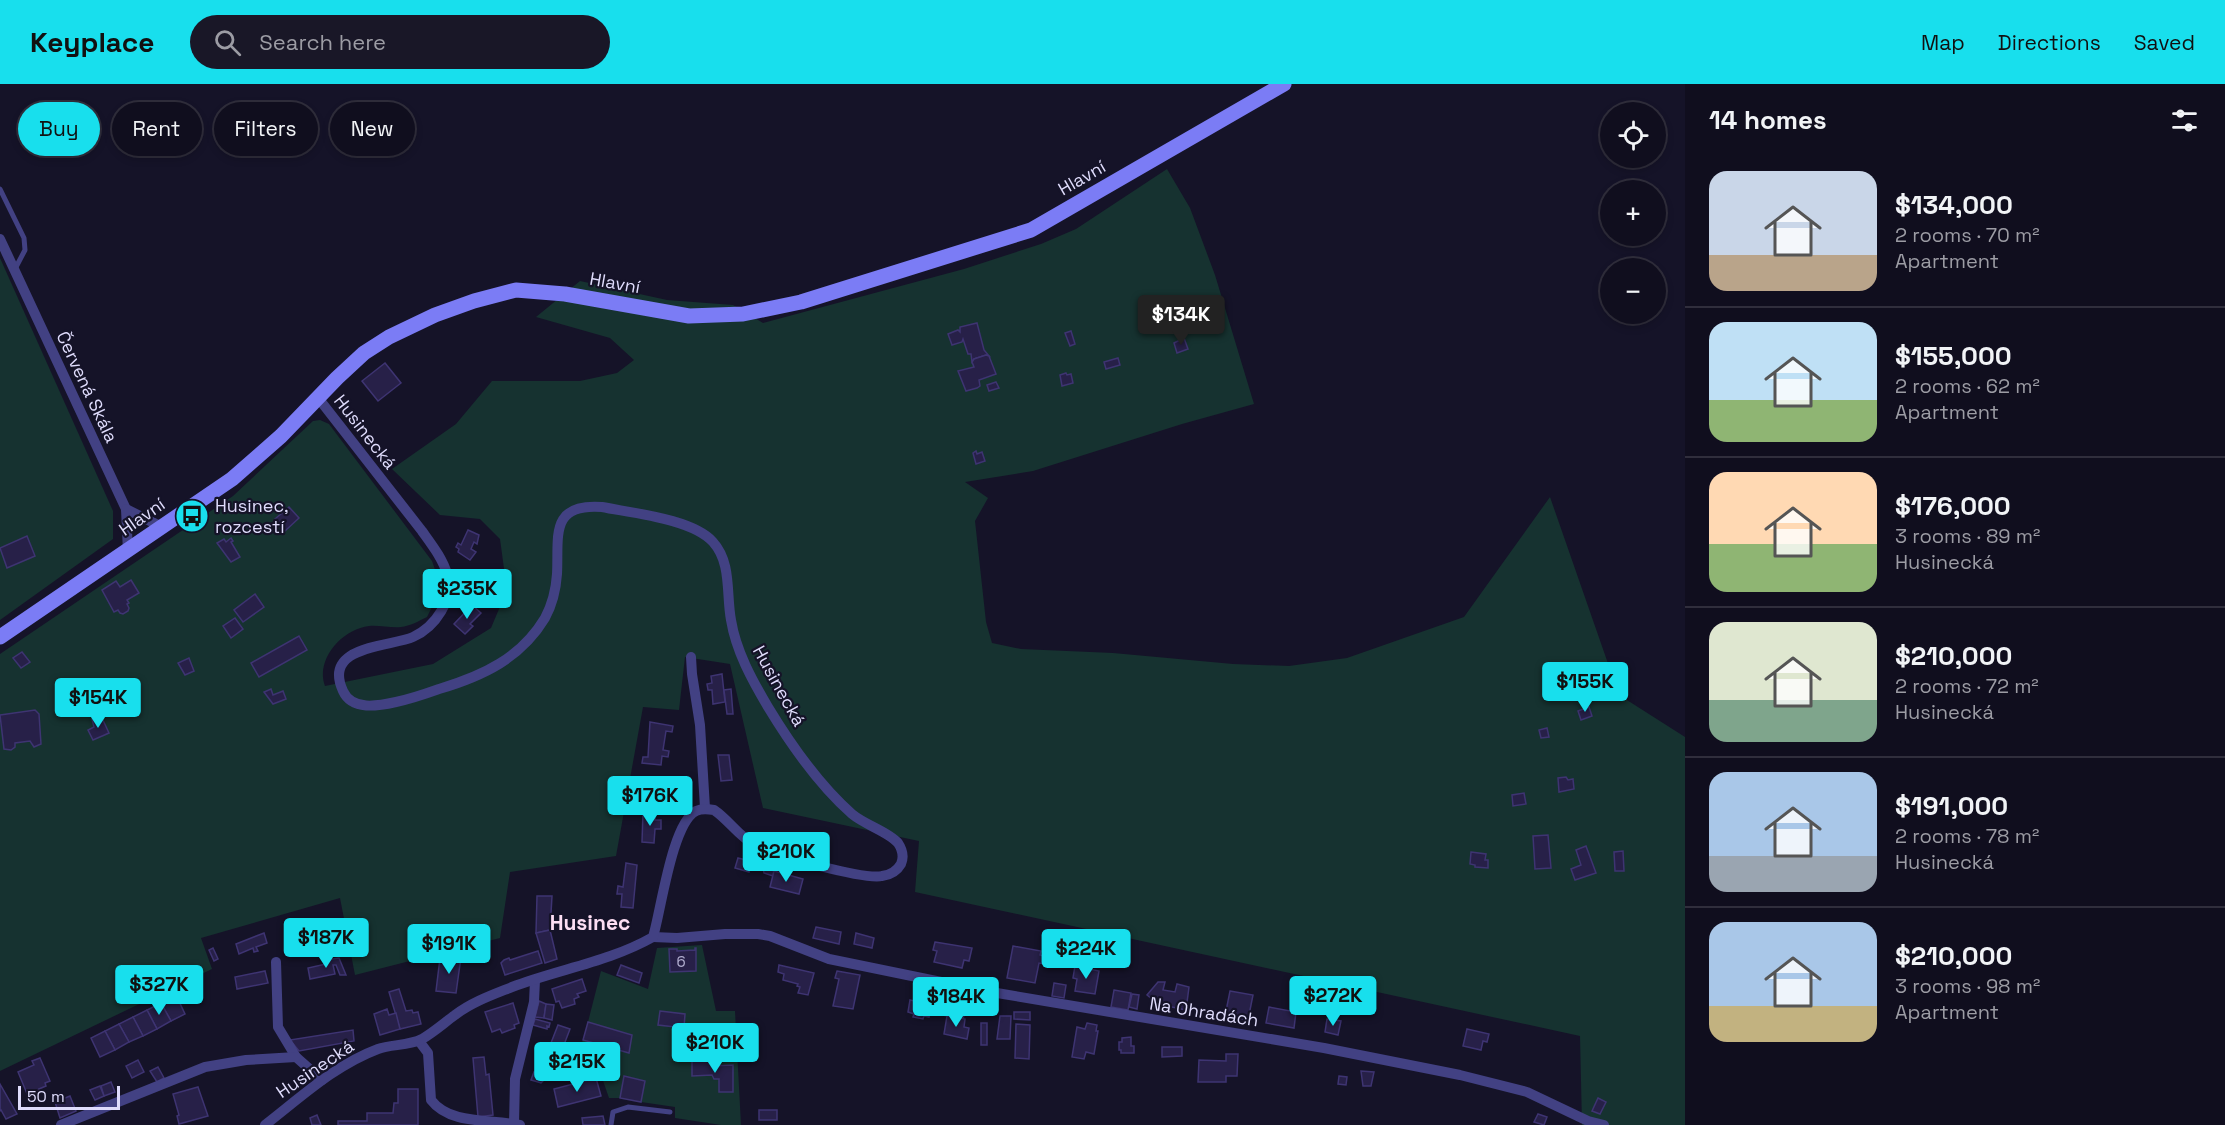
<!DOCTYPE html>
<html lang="en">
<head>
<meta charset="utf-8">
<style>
	body { margin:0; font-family:"Space Grotesk",sans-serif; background:#191727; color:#f1f3f6; height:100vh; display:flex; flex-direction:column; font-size:22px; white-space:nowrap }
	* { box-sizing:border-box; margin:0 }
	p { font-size:20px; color:#9c9ca4 }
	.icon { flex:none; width:33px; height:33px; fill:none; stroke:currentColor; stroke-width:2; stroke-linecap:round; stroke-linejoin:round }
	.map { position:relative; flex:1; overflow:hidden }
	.drawer { display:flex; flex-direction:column; background:#100e1e; width:540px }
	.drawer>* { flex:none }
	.banner { position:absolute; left:18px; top:18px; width:570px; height:54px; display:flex; gap:12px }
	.controls { position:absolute; left:1600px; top:18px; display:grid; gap:12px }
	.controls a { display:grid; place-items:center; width:66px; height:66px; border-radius:50%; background:#100e1e; box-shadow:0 3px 9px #0003,0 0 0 2px #302e3c; font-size:30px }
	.scale { position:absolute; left:18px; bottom:15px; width:102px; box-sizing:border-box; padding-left:6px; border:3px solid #dfdcfc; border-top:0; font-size:16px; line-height:21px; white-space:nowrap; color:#dfdcfc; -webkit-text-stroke:4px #151328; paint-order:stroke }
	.price { position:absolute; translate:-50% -51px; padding:0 14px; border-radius:6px; background:#18dfed; color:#111; font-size:20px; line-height:39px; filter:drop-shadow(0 2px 3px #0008) }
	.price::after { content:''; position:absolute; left:50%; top:36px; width:18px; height:14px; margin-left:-9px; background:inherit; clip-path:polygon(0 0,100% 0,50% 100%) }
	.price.selected { background:#222; color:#fff }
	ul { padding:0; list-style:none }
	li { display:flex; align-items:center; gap:18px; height:150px; padding:0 24px }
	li+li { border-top:2px solid #302e3c }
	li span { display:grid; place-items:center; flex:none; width:168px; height:120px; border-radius:18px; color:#555 }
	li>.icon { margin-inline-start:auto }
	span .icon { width:72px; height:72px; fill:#fffc; stroke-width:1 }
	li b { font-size:26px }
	h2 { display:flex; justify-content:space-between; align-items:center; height:72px; padding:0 24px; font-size:26px }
	.pill { padding:0 21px; border-radius:27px; background:#100e1e; box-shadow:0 3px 9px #0003,0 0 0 2px #302e3c; font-size:21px; line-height:54px }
	.pill.selected { background:#18dfed; color:#111 }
	header { display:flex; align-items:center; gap:36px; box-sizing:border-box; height:84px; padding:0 30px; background:#18dfed; color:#111 }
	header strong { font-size:28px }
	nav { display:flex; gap:33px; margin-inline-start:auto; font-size:21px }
	.search { width:420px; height:54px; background:#191727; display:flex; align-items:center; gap:15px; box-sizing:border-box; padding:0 21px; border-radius:33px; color:#9c9ca4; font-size:22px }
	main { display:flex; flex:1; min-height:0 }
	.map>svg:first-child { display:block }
</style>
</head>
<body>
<header>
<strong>Keyplace</strong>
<div class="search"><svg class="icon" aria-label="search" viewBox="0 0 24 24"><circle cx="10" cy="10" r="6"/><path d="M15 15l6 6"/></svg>Search here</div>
<nav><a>Map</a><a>Directions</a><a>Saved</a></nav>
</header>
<main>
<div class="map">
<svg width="1685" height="1041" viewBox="0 0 1685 1041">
	<rect width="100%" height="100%" fill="#151328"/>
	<g fill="#163230">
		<path d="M1167,85L1190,124L1215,191L1254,320L1182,340L1033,387L965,398L988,414L975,437L986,538L992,559L1021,565L1113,569L1233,580L1289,582L1347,574L1464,533L1550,413L1619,611L1685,653V1041H1582L1580,952L915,808L919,757L763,724L730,580L685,573L679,626L643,623L616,772L510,788L500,854L355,891L340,814L201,854L212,885L0,987V570L233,412L313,337L320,336L329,340L432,477L439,497L438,511L427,533C419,537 410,542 401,543C391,544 379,541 369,542C342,545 315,576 325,602L433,580L491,544L499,525L505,492L500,455L480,435L440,431L392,385L456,340L492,297H580L617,289L634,276L610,254L536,233L580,197L667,216L733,221L763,239L964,185L1041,160L1076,145Z"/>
		<polygon points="0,174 113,427 113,455 0,536"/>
		<polygon points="702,861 716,927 735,927 741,1041 721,1041 675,1034 675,1023 641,1018 645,997 624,992 620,1014 609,1014 600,988 574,985 583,956 629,969 632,951 588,938 601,887 648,905 657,864"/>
	</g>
	<g fill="#272048" stroke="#3e3472" stroke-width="1.5">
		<polygon points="977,239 984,266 989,272 986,271 974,275 972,278 971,270 968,270 963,255 962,258 952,261 948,250 958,246 960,248 960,243"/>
		<polygon points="1071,247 1075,260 1070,262 1065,249"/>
		<polygon points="1184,254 1188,265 1177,269 1174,259"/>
		<polygon points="986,271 989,272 996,290 979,296 980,302 977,304 966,307 958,287 974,283 972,278 974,275"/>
		<polygon points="1118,274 1120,281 1106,285 1104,278"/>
		<polygon points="385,279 401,299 378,317 362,297"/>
		<polygon points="1066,289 1067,291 1071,290 1073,299 1062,302 1060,291"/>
		<polygon points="996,298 999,304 989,307 987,301"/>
		<polygon points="976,367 977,370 982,368 985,377 976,380 973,369"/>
		<polygon points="289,423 299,434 285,447 275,435"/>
		<polygon points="468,446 479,451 477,460 474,458 471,465 476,468 470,476 458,468 459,465 456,463 458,459 461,461"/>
		<polygon points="27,452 35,472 7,484 0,464"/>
		<polygon points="231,454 233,457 231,458 240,473 231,478 217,459 224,455 226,458"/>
		<polygon points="131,496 139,509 127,516 129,519 127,520 129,524 128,527 123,530 120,529 118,526 114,528 102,506 116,497 120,503"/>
		<polygon points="255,510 264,523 243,538 234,526"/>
		<polygon points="472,521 481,529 470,540 473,542 465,550 454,540"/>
		<polygon points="235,534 243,545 231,554 223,542"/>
		<polygon points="299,552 307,566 259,593 251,579"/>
		<polygon points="22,568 30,578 21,584 13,574"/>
		<polygon points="189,574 194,587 185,591 178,579"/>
		<polygon points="722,590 725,618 713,620 712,606 708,606 707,600 712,599 711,592"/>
		<polygon points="271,605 273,611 283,607 286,615 273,620 264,608"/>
		<polygon points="731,605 733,630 727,630 724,606"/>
		<polygon points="1589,623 1592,632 1581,636 1578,627"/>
		<polygon points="35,626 39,630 41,660 34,663 30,657 15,659 15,663 11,666 4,665 0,631"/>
		<polygon points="95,634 96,637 102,634 109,649 93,656 88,646 94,643 92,635"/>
		<polygon points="650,638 673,642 672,648 666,647 663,666 669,667 668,673 662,672 661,681 642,679 643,673 648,673"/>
		<polygon points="1547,644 1549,653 1541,654 1539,646"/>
		<polygon points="718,671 729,671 732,696 721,697"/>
		<polygon points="1566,693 1568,696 1573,695 1574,705 1559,708 1558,694"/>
		<polygon points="645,696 657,696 657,705 661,706 661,712 656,711 656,724 644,724"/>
		<polygon points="1524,709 1526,720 1513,722 1512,711"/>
		<polygon points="643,728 655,729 655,736 661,736 661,745 655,745 654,759 642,758"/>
		<polygon points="1548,751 1551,784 1535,785 1533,752"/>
		<polygon points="1586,762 1596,789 1575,796 1571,785 1581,781 1576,766"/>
		<polygon points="1623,767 1624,787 1615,787 1614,768"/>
		<polygon points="1471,768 1486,770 1485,776 1488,776 1488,784 1475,783 1475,781 1470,780"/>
		<polygon points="738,774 751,777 749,788 735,784"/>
		<polygon points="626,779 637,781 633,824 621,823 622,810 617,810 618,802 623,803"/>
		<polygon points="763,783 774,787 773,792 764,789"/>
		<polygon points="774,787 803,795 799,810 770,803"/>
		<polygon points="537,812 552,812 550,846 536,849"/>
		<polygon points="329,835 333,846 313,853 309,842"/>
		<polygon points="816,843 841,848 839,860 813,854"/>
		<polygon points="550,846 557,875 545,879 536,849"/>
		<polygon points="264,849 267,859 256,863 258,867 254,868 253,864 239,870 236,860"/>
		<polygon points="856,849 874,854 872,864 854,860"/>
		<polygon points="935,858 972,864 969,877 964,876 962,884 934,878 937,867 933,866"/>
		<polygon points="1013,862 1041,867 1040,871 1047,873 1045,880 1039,879 1035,899 1007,894"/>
		<polygon points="213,864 218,875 214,877 209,866"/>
		<polygon points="695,864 696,864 696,887 670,888 669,865 677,865 677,867 695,866"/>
		<polygon points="538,867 542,879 505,891 501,879 504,876 509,874 510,876"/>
		<polygon points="450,871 461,873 456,909 436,907 440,874 449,876"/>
		<polygon points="339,874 346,891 340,891 336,881 333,881 335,890 310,895 308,884 326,880 325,876"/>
		<polygon points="621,881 642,889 639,899 617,891"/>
		<polygon points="779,881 814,889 808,911 798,909 800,903 797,902 798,900 783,896 784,890 778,888"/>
		<polygon points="1075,882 1099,887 1095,910 1075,907 1077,895 1073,894"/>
		<polygon points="265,887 268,899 237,905 235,893"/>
		<polygon points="837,887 860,891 853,925 833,922 839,895 835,894"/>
		<polygon points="582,895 586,907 577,910 579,913 574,915 575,920 562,924 559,917 556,918 552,905"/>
		<polygon points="1158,898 1165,898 1163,906 1175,908 1177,900 1189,903 1186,926 1158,920 1147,911"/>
		<polygon points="1054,899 1066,901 1064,914 1052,912"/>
		<polygon points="399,905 406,927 412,926 413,929 418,928 421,940 400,945 389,908"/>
		<polygon points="1114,906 1131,909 1128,926 1111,923"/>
		<polygon points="1230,907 1253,911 1248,936 1225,932"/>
		<polygon points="941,908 969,914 963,935 937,930"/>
		<polygon points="1132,910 1139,911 1137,925 1129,923"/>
		<polygon points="176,911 185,930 171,937 161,919"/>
		<polygon points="910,916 932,921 929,933 924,932 923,935 913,933 914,930 908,928"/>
		<polygon points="539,917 546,920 544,934 535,933"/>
		<polygon points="161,919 171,937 157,945 147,926"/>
		<polygon points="513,919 519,939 514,941 515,944 502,949 500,945 492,948 485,928"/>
		<polygon points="546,920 554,921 552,936 544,934"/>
		<polygon points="1269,923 1296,928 1294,944 1266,939"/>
		<polygon points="387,925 389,931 396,929 400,945 380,951 374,930"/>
		<polygon points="147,926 157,945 143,952 133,933"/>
		<polygon points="660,927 685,930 684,944 658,941"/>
		<polygon points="1014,928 1030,928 1030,936 1014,935"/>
		<polygon points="947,932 965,935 964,943 969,944 967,955 944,950"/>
		<polygon points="1000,932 1011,932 1010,955 997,955"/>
		<polygon points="133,933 143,952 129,958 119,940"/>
		<polygon points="535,935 550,939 549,943 547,942 547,945 533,941"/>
		<polygon points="1327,935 1341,937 1338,951 1325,948"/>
		<polygon points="588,938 632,951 629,969 583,956"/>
		<rect x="981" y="939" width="6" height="22"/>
		<polygon points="1087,939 1097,941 1096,947 1098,947 1094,970 1086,968 1084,975 1072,973 1077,943 1085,945"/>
		<polygon points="119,940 129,958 115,966 105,947"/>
		<polygon points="1016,940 1030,941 1029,975 1015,974"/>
		<polygon points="558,941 570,945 554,987 542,982"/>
		<polygon points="1467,945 1489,950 1487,958 1483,957 1481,966 1463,962"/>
		<polygon points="353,946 354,957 299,967 290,956"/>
		<polygon points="105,947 115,966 100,973 91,954"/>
		<polygon points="1131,953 1131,962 1134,962 1134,969 1121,969 1121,966 1119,966 1119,958 1122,958 1122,954"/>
		<polygon points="1162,963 1182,963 1182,972 1162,973"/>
		<polygon points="1226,970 1238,970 1237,992 1226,992 1226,998 1198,998 1199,976 1226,977"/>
		<polygon points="484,973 486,991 489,990 493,1031 478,1033 473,974"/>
		<polygon points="40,974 50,997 45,999 46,1002 39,1005 40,1007 28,1012 18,988 34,981 32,977"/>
		<polygon points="138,976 144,988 132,994 126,982"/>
		<polygon points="692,977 712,977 712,982 733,981 733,1008 719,1008 719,995 714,995 712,991 692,992"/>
		<polygon points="158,983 164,994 157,998 150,987"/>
		<polygon points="1361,987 1374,988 1371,1002 1363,1002"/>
		<polygon points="534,988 546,992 546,994 541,999 531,996"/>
		<polygon points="624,992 645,997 641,1018 620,1014"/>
		<polygon points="1339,992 1347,993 1346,1001 1338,1000"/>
		<polygon points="596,994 601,1012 558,1023 554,1005"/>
		<polygon points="111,998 115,1008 104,1012 101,1002"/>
		<polygon points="0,1000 17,1030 6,1035 1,1026 0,1027"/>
		<polygon points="100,1002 104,1012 95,1016 90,1006"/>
		<polygon points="198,1003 208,1032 179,1040 177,1032 179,1031 173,1010"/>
		<polygon points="398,1005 418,1005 418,1041 338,1041 338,1037 367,1037 367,1029 393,1029 394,1019 398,1019"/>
		<polygon points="70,1012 76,1027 60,1034 55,1018"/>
		<polygon points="1598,1014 1606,1018 1600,1030 1592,1027"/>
		<rect x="759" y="1026" width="18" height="10"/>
		<polygon points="1538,1030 1547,1033 1544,1041 1534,1038"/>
		<polygon points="317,1031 321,1041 312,1041 310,1034"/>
		<polygon points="603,1032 605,1041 583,1041 582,1034"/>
	</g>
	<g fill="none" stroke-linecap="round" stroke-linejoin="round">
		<g stroke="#424183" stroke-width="5">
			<polyline points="0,105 24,154 25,166 15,185"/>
			<polyline points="611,1041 613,1028 628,1023 670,1028"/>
		</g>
		<g stroke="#424183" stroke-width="10">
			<polyline points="0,155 126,425 162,443"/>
			<polyline points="126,425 128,468"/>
			<polyline points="691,573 692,590 700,641 705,724"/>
			<polyline points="653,853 677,854 725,850 758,850 770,852 829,875 985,907 1324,964 1460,991 1527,1008 1588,1037 1604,1041"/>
			<polyline points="276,878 278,943 296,973 322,996"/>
			<path d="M419,957L428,969L431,1016C450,1041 490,1035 520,1041"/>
			<polyline points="514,1040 515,995 534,918 535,896"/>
			<polyline points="61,1041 205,983 246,976 296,973"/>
			<path d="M265,1041C300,1014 335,981 378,965C391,960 409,962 422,955C434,948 444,939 455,931C472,918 492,911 512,903C559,885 609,878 653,853C661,827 672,739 696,727C702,724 708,725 714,726C729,736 739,753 755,761C772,771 865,796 882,792C890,791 897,787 901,780C904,773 902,765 898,759C889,748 865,741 852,730C818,700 791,661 768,623C752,596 736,567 731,536C726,510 732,479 713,458C693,435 632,429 602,423C549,419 559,453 557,490C556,505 552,521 545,534C521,574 483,592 439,605C425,610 410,615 396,618C378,622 352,627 343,607C322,561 390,563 413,553C435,543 455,515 447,490C443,475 432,461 422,447L319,315"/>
		</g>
		<polyline stroke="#7b7cf5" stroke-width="15" points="0,553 232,395 281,352 337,294 364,269 389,253 435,231 474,217 516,206 565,210 689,232 743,230 801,218 1031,146 1284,0"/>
	</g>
	<defs>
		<g id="bus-disc" transform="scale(1.725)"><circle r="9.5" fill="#18dfed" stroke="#151328"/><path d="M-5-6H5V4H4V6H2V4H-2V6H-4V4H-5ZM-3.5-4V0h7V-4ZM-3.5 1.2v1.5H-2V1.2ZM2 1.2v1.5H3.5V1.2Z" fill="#111"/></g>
	</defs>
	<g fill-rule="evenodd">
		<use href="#bus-disc" x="192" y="432"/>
	</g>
	<g text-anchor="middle" stroke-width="4.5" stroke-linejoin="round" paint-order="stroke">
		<g font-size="15" fill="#b1adcf">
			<text x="681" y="883">6</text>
		</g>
		<g font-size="18" fill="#dfdcfc" stroke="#151328">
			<text transform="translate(1082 94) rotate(-30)" y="6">Hlavní</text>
			<text transform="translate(615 199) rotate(10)" y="6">Hlavní</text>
			<text transform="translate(87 303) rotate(65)" y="6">Červená Skála</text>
			<text transform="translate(365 348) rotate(52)" y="6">Husinecká</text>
			<text transform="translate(142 433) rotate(-35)" y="6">Hlavní</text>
			<text transform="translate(779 602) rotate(61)" y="6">Husinecká</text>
			<text transform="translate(1204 928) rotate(9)" y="6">Na Ohradách</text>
			<text transform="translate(315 985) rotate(-34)" y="6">Husinecká</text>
		</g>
		<g font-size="18" fill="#dfdcfc" stroke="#151328" text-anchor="start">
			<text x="215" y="428">Husinec,<tspan x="215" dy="21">rozcestí</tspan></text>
		</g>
		<g font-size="21" font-weight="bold" fill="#fcdef3" stroke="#151328">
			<text x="590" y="846">Husinec</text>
		</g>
	</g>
</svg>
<div class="controls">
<a><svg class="icon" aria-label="locate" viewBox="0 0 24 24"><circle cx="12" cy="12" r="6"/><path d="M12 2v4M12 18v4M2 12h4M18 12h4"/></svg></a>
<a>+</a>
<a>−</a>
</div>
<div class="scale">50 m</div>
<b class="price selected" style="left:1181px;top:262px">$134K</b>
<b class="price" style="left:467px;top:536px">$235K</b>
<b class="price" style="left:1585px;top:629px">$155K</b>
<b class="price" style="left:98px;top:645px">$154K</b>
<b class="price" style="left:650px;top:743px">$176K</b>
<b class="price" style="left:786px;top:799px">$210K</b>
<b class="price" style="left:326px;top:885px">$187K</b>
<b class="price" style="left:449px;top:891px">$191K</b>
<b class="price" style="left:1086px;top:896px">$224K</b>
<b class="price" style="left:159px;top:932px">$327K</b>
<b class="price" style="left:1333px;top:943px">$272K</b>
<b class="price" style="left:956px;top:944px">$184K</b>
<b class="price" style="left:715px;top:990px">$210K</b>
<b class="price" style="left:577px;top:1009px">$215K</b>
<div class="banner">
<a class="pill selected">Buy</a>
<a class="pill">Rent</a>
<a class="pill">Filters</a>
<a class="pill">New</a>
</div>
</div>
<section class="drawer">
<h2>14 homes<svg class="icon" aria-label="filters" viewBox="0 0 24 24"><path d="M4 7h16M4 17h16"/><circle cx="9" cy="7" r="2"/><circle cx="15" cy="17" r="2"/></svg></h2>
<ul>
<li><span style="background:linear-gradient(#c9d6e8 70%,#b9a48a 0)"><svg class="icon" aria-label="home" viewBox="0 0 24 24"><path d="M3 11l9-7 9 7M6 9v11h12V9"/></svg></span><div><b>$134,000</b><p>2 rooms · 70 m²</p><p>Apartment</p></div></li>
<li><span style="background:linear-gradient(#bfe0f5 65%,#8fb573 0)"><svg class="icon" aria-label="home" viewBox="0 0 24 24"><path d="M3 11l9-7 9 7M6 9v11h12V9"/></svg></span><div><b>$155,000</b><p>2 rooms · 62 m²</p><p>Apartment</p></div></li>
<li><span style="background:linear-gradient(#ffd9b3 60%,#8fb573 0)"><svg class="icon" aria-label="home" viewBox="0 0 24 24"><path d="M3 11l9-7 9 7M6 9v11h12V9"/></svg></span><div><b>$176,000</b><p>3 rooms · 89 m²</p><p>Husinecká</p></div></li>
<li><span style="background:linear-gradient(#dfe7d0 65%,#7fa58c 0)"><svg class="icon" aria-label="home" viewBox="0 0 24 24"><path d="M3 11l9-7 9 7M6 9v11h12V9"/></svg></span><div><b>$210,000</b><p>2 rooms · 72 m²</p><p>Husinecká</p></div></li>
<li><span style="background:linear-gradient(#a9c7e8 70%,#9aa5b1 0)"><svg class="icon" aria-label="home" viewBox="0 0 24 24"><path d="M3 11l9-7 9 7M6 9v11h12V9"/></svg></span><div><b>$191,000</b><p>2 rooms · 78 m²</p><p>Husinecká</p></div></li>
<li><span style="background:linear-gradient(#a9c7e8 70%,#c2b280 0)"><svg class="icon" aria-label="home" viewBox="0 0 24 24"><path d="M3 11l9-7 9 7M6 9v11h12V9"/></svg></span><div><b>$210,000</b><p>3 rooms · 98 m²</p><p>Apartment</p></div></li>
</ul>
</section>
</main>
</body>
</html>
